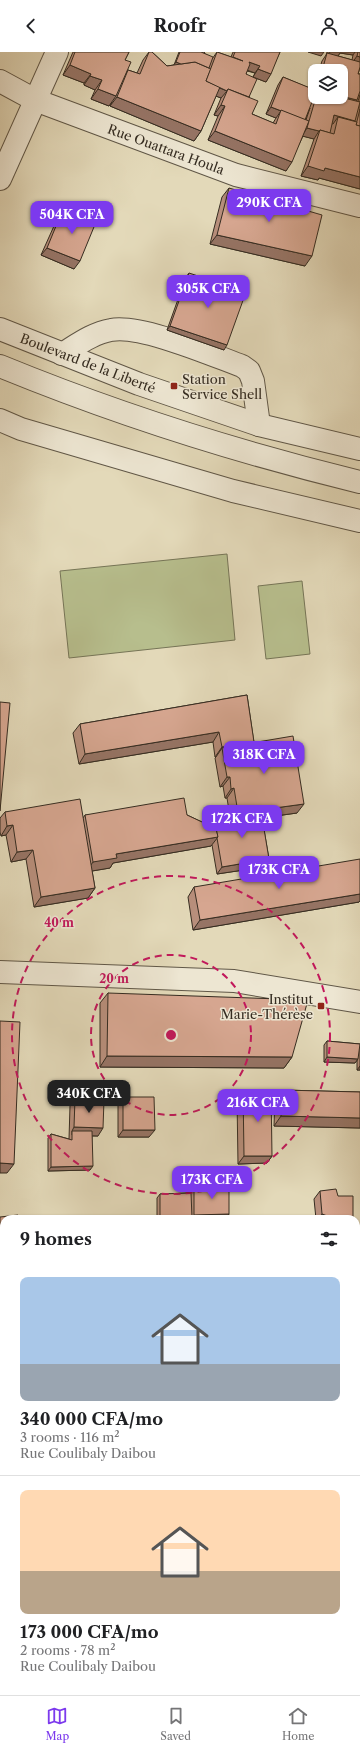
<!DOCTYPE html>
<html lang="en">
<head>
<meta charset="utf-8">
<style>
	body { margin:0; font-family:"Libre Caslon Text",serif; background:#f2f2f2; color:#202124; height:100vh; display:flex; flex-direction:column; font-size:15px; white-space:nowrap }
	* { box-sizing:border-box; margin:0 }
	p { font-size:13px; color:#757577 }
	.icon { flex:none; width:22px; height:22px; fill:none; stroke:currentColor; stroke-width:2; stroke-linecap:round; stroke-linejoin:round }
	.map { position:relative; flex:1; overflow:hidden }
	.drawer { position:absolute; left:0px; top:1163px; width:360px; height:480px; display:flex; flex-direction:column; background:#fff; border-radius:12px 12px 0 0; box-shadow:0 1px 3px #0004 }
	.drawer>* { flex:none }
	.buttons { position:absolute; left:308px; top:12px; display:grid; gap:8px }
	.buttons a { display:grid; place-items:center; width:40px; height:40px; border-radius:8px; background:#fff; box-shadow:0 1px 3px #0004; font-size:20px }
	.price { position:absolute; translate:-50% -34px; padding:0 9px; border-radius:8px; background:#7c3aed; color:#fff; font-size:13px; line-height:26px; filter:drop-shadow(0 1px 2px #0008) }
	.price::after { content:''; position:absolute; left:50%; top:24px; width:12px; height:9px; margin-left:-6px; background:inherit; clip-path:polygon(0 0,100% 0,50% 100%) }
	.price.active { background:#222; color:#fff }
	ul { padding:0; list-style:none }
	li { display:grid; align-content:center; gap:8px; height:212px; padding:0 20px }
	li+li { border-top:1px solid #e0e0e0 }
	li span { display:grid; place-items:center; height:124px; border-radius:8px; color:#555 }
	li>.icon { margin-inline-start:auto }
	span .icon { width:72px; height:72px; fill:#fffc; stroke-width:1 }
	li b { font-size:17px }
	h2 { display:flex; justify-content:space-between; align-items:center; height:48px; padding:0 20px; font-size:17px }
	header { display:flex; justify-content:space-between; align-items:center; height:52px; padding:0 20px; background:#fff; font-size:18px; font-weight:700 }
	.menu { display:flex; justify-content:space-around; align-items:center; height:56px; border-top:1px solid #e0e0e0; background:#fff; font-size:11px; color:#757577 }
	.menu a { display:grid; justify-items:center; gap:2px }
	.menu .active { color:#7c3aed }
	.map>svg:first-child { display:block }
</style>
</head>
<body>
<header><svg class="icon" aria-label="back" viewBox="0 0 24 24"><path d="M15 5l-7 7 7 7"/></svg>Roofr<svg class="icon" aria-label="person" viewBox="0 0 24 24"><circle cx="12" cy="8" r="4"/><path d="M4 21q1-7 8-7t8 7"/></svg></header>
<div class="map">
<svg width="360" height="1643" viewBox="0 0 360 1643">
	<rect width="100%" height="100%" fill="#e3d9b9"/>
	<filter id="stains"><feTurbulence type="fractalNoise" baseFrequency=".005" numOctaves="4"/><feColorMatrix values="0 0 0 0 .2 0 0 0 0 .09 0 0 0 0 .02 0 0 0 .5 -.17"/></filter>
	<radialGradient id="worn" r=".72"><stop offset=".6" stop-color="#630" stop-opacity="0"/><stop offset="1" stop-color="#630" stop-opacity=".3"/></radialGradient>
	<g fill="#b7be8d" stroke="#767557">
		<polygon points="227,502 235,588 69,606 60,519"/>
		<polygon points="302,529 310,602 266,607 258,534"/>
	</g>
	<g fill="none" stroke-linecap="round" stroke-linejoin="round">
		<g stroke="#605747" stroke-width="24">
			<g id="minor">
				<polyline points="0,29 35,48 236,123 360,154"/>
				<polyline points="0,127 57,0"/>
				<polyline points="0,277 139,332 259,373 360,397"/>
				<path d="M62,302C77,293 93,281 111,278C140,272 212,303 242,314L249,319L253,329L259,373"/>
				<path d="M0,314C117,362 237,400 360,430"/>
				<polyline points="0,368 21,377 233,439 360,469"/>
				<polyline points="0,920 234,929 360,950"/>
			</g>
		</g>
		<use href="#minor" stroke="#ede6d2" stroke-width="22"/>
	</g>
	<g fill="#b88f7c" stroke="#352c21" fill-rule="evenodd">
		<path d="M73,0H129L125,8L126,21L128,18L137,21L143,8L149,0H152L167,14L174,13L179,0H205L204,1L212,7L217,0L231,5L233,0H280L266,30L253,25L255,21L247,19L246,22L252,62L273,71L276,66L266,62L278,33L283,25L314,38L315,34V45H341V19H319L322,9L326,3L327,0H360V16L358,22H360V137L319,126L318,128L301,124L314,87L303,84L286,119L208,88L218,64L214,63L221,46L216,44L201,79L194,89L110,54L112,50L109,54L91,47L95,38L84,33V31L63,23ZM340,1L353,3L352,8L338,4ZM310,56L306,68H305Z"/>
		<polygon points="229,136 305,214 210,192 222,145"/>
		<polygon points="63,157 74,217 41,203 58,165"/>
		<polygon points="189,221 224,298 167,278 186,225"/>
		<polygon points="247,643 254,691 297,761 262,766 269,807 264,815 217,822 212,793 211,794 113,811 110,816 92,819 95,836 88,846 34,855 26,807 11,810 6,783 1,784 0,780 0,766 5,760 83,766 85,763 187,763 202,770 212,770 214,767 230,765 227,746 225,746 223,734 220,735 215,706 216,705 215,705 213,690 79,712 73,681 80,672"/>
		<polygon points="194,835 359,850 193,878 188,845"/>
		<polygon points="108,941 292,1005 284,1016 100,1015 100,951"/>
		<polygon points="327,989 360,992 360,1018 357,1018 357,1008 355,1011 324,1010 324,993"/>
		<polygon points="243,1038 272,1104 267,1111 238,1112 237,1046"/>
		<polygon points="282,1038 360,1040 360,1076 274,1074 275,1047"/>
		<polygon points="123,1045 149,1085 118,1085 118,1053"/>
		<polygon points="75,1047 98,1084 92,1084 90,1118 48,1119 48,1086 51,1082 69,1087 70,1054"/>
		<polygon points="194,1134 229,1162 226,1167 157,1167 157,1146 160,1142 189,1141"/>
		<polygon points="320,1139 353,1167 316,1167 314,1147"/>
	</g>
	<g fill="#967465" stroke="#352c21">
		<polygon points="308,0 324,0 321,4"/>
		<polygon points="330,0 355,0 353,3 340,1 335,8 327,4"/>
		<polygon points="357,4 360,5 360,16 350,14"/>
		<polygon points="176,10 206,21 173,14"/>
		<polygon points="249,10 260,14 255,21 244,17"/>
		<polygon points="70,13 91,22 84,31 63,23"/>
		<polygon points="258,17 271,22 266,30 253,25"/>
		<polygon points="90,24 102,28 95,38 84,33"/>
		<polygon points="205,30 227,39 221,46 200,38"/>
		<polygon points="98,37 116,44 109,54 91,47"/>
		<polygon points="341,44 357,48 352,56 341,45"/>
		<polygon points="117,45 201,79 194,89 110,54"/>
		<polygon points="221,53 225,54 218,64 214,63"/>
		<polygon points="271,55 281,59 276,66 266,62"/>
		<polygon points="334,63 355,69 338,65 333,72 329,71"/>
		<polygon points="307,76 319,79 314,87 302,84"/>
		<polygon points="215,79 292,110 286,119 208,88"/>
		<polygon points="308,114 325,116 360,125 360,137 319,126 318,128 301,124"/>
		<polygon points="217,183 312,204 305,214 210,192"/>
		<polygon points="47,196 80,209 74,217 41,203"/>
		<polygon points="170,274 227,293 224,298 167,278"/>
		<polygon points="219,680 213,690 79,712 85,702"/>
		<polygon points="254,690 248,700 222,696 216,705 215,705 222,695"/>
		<polygon points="227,725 230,725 223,734 220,735"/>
		<polygon points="234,736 227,746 225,746 231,737"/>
		<polygon points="304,752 297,761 231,770 238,761"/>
		<polygon points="13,773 6,783 1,784 7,774"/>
		<polygon points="218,785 211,794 113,811 110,816 86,820 93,810 116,802"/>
		<polygon points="33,798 26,807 11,810 17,800"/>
		<polygon points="269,807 264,815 217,822 222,815"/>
		<polygon points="95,836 88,846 34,855 41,845"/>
		<polygon points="360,842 360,849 359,850 193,878 200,868"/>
		<polygon points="107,1004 292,1005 284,1016 100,1015"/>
		<polygon points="327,1005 358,1007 355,1011 324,1010"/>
		<polygon points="360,1014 360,1018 357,1018"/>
		<polygon points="281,1064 360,1066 360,1076 274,1074"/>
		<polygon points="74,1075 103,1076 98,1084 72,1083 72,1079"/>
		<polygon points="123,1078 155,1078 149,1085 118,1085"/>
		<polygon points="244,1104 272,1104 267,1111 238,1112"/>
		<polygon points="0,1111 14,1112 7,1121 0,1121"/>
		<polygon points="93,1114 90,1118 48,1119 51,1115"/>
		<polygon points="229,1162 226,1167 160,1167 192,1166 194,1163"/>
		<polygon points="322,1162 330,1165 329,1167 319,1167"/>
		<rect x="0" y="1209" width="4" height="7"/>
	</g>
	<g fill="#d6a690" stroke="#352c21">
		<polygon points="75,0 129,0 125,8 131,10 116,44 98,37 102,28 90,24 91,22 70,13"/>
		<polygon points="149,0 152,0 167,14 195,10 211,17 206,29 220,35 201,79 117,45 128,18 140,22"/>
		<polygon points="180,0 201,0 213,5 209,16 195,10 181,12 176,10"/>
		<polygon points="217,0 243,9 233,5 235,0 280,0 271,22 258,17 260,14 249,10 250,12 246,22 257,27 249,45 228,37 227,39 206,29"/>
		<polygon points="358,0 360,0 360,5 357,4"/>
		<polygon points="327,1 360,10 360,15 358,22 360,22 360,39 357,48 341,44 341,19 322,19"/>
		<polygon points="283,25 315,38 315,42 305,68 271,55"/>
		<polygon points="228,37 258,49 252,62 276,72 281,58 309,69 292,110 215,79 225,54 221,53"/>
		<polygon points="360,43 360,50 358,49"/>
		<polygon points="316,45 340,45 360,50 355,69 334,63 330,81 320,78 319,79 307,76"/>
		<polygon points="360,57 360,74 356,73"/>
		<polygon points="338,65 357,70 356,73 360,74 360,125 325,116 324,119 308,114 320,78 334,82"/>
		<polygon points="229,136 322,163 312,204 217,183"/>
		<polygon points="63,157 96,170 80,209 47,196"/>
		<polygon points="189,221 246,240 227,293 170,274"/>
		<polygon points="247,643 254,690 222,695 219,680 85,702 80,672"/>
		<polygon points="0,650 10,651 0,759"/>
		<polygon points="293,684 304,752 238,761 234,736 231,737 230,725 227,725 222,696"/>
		<polygon points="184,746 187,763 202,770 215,770 218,785 116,802 117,806 93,810 85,763"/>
		<polygon points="80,747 95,836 41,845 33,798 17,800 13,773 7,774 5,760"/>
		<polygon points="261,759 269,807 222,815 217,786 218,785 214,767"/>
		<polygon points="360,807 360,842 200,868 194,835"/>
		<polygon points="108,941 308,948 292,1005 107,1004"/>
		<polygon points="0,969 20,970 14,1112 0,1111"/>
		<polygon points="327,989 360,992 358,1007 327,1005"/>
		<polygon points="243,1038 271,1038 272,1104 244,1104"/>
		<polygon points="282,1038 360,1040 360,1066 281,1064"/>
		<polygon points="123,1045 154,1045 155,1078 123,1078"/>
		<polygon points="75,1047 104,1048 103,1076 74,1075"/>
		<polygon points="72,1079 92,1079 93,1114 51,1115 51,1082 72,1088"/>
		<polygon points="229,1133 229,1162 194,1163 194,1134"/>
		<polygon points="336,1137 338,1144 353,1144 353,1167 330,1167 330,1165 322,1162 320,1139"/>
		<polygon points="191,1141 192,1166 160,1167 160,1142"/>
		<polygon points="18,1163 18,1167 4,1167 4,1209 0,1209 0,1165"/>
	</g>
	<g fill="none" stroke="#c2185b" stroke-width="2" stroke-dasharray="7 5">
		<circle cx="171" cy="983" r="80"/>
		<circle cx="171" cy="983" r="159"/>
	</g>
	<g fill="#8f2418" stroke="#ede6d2" stroke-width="1.5">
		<rect x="170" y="330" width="8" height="8" rx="2"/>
		<rect x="317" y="950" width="8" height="8" rx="2"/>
	</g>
	<g text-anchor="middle" stroke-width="3" stroke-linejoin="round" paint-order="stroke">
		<g font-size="13" fill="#352c21" stroke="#ede6d2">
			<text transform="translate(166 97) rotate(20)" y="5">Rue Ouattara Houla</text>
			<text transform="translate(88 311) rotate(21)" y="5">Boulevard de la Liberté</text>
		</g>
		<g font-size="13" fill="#352c21" stroke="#ede6d2" text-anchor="start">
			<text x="182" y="332">Station<tspan x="182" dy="15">Service Shell</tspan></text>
			<text x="313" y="952" text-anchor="end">Institut<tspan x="313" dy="15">Marie-Thérèse</tspan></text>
		</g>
	</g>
	<circle cx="171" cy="983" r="6" fill="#c2185b" stroke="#ede6d2" stroke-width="2"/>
	<g font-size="12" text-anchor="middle" font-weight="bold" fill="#c2185b" stroke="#ede6d2" stroke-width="3" stroke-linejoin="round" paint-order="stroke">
		<text x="59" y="875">40 m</text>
		<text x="114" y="931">20 m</text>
	</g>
	<rect width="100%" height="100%" filter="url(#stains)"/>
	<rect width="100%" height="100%" fill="url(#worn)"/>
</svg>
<div class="buttons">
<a><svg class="icon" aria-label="layers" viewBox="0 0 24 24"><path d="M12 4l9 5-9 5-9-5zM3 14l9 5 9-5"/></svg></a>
</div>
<b class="price" style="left:269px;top:171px">290K CFA</b>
<b class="price" style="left:72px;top:183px">504K CFA</b>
<b class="price" style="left:208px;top:257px">305K CFA</b>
<b class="price" style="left:264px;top:723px">318K CFA</b>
<b class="price" style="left:242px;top:787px">172K CFA</b>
<b class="price" style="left:279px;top:838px">173K CFA</b>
<b class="price active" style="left:89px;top:1062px">340K CFA</b>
<b class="price" style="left:258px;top:1071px">216K CFA</b>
<b class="price" style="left:212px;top:1148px">173K CFA</b>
<section class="drawer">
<h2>9 homes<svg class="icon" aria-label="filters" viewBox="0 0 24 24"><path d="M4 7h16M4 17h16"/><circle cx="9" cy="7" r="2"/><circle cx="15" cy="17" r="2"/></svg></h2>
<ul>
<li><span style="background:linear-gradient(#a9c7e8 70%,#9aa5b1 0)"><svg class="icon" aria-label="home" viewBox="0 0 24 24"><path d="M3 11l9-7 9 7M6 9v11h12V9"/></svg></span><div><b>340 000 CFA/mo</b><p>3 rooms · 116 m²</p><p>Rue Coulibaly Daibou</p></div></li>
<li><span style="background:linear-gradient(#ffd9b3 65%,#b9a48a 0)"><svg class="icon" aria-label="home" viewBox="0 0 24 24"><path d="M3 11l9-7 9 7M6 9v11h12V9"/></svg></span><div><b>173 000 CFA/mo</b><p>2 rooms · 78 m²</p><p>Rue Coulibaly Daibou</p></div></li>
</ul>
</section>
</div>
<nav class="menu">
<a class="active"><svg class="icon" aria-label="map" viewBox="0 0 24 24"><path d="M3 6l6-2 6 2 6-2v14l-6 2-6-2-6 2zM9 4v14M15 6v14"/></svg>Map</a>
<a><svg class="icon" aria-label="saved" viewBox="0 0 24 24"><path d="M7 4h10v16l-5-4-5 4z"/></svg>Saved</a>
<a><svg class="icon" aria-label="home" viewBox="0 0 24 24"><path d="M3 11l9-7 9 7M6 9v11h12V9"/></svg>Home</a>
</nav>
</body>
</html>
